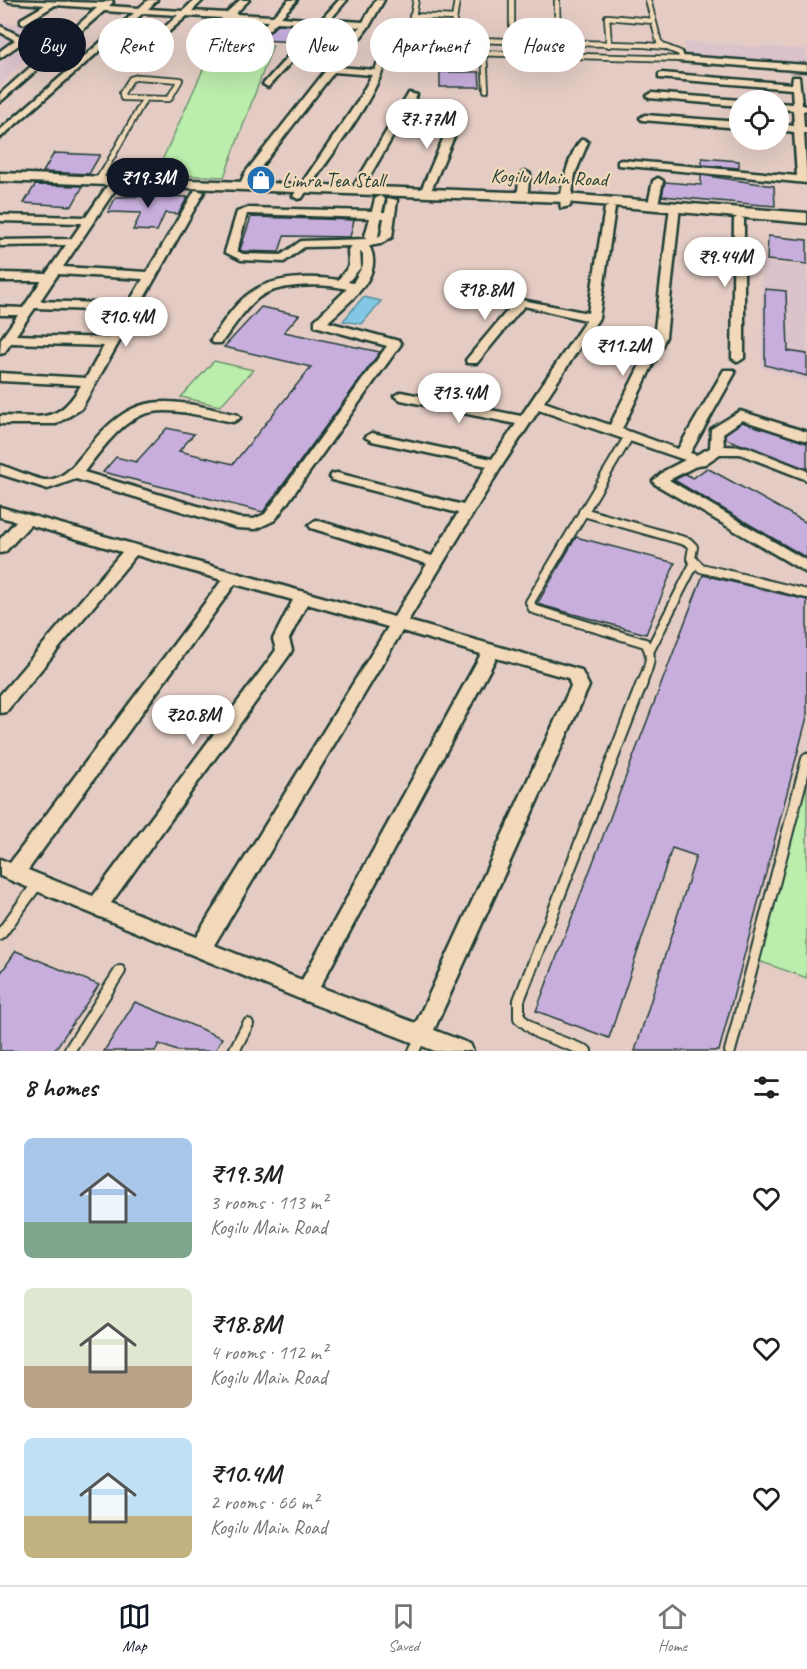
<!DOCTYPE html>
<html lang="en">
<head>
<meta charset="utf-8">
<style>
	body { margin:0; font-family:Caveat,sans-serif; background:#f6f6f6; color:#222; height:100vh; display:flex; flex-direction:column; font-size:22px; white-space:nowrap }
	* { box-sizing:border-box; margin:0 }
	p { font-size:20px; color:#767676 }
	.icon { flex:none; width:33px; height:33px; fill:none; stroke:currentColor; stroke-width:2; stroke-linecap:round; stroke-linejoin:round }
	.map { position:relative; height:1051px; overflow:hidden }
	.drawer { display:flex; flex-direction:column; background:#fff; flex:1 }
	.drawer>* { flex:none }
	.banner { position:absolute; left:18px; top:18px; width:771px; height:54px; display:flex; gap:12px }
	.tools { position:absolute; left:729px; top:90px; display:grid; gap:12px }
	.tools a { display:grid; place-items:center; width:60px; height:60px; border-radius:50%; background:#fff; box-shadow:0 6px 24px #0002; font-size:30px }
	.price { position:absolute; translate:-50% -51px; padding:0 14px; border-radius:21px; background:#fff; color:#222; font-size:20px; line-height:39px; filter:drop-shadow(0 2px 3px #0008) }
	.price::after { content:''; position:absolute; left:50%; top:36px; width:18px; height:14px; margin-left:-9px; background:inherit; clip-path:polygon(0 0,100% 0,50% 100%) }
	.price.on { background:#111827; color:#fff }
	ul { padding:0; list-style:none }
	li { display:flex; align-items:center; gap:18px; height:150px; padding:0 24px }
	li span { display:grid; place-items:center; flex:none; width:168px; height:120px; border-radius:9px; color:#555 }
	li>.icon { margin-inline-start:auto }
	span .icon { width:72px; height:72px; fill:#fffc; stroke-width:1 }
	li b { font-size:26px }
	h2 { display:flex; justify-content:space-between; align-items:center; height:72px; padding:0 24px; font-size:26px }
	.chip { padding:0 21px; border-radius:27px; background:#fff; box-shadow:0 6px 24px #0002; font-size:21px; line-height:54px }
	.chip.on { background:#111827; color:#fff }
	.dock { display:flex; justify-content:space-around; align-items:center; height:84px; border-top:2px solid #e0e0e0; background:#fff; font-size:16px; color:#767676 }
	.dock a { display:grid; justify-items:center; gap:3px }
	.dock .on { color:#111827 }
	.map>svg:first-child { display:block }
</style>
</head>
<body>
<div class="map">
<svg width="807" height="1051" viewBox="0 0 807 1051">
	<rect width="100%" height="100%" fill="#e4ccc4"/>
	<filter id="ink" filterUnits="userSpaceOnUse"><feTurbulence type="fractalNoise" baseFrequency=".0167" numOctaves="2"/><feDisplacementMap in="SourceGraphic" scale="12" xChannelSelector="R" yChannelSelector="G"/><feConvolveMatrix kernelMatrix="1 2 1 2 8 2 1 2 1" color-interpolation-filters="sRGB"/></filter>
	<g filter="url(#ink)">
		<g fill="#dbc3cc">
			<polygon points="0,23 57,25 0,86"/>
			<polygon points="685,42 807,49 807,66 684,56"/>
			<polygon points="762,262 807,266 807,382 761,367"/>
		</g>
		<g fill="#bbedac" stroke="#6d9570" stroke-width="1.5">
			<polygon points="215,43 273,45 224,177 156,174"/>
			<polygon points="214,361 253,370 220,406 181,397"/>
			<polygon points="807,751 807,978 753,959"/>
		</g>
		<polygon fill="#82c7e3" stroke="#5a909d" stroke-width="1.5" points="363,297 381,301 362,324 343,321"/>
		<g fill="#c7aedd" stroke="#1f3d34" stroke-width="1.5">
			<polygon points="231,21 263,23 249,39 234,38 231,43 213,42"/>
			<polygon points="278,24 308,26 297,42 261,40"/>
			<polygon points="440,72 479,72 480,87 440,87"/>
			<polygon points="54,153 100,155 89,174 43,172"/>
			<polygon points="702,158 739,161 739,168 702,165"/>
			<polygon points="701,175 774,186 775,206 662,196 665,182 701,185"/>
			<polygon points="35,185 83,186 72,206 24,203"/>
			<polygon points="154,196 188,197 178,214 165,213 157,231 133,230 141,213 108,212 116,197"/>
			<polygon points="251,217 354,220 350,237 284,236 279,252 242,251 240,250"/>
			<polygon points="768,236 807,240 807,264 767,260"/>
			<polygon points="765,289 786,291 788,351 807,354 807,376 765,365"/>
			<polygon points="261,307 299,315 284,332 380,352 263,512 103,472 116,457 136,462 167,428 194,434 179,451 233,464 311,367 224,347"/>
			<polygon points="742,422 807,443 807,469 726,439 725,434"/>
			<polygon points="707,468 807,523 807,558 674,480 686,474 693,478"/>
			<polygon points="576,537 675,563 646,634 537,604"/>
			<polygon points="703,575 807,600 807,717 719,1051 635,1051 696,856 672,848 609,1038 536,1011"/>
			<polygon points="16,951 99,985 54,1051 0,1051 0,974"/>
			<polygon points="135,1002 175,1018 222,1038 215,1051 177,1051 159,1044 155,1051 104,1051"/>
		</g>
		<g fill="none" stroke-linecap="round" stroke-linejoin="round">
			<g stroke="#1f3d34" stroke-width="8">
				<g id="lane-far3">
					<polyline points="416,0 409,38 645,45 665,47 680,53 682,59"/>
					<polyline points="512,0 512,42"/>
					<polyline points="648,0 659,42 664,46"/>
					<polyline points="557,1 558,44"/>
					<polyline points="412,16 454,18"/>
					<polyline points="451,40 457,0"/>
					<polyline points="609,45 607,17 653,21"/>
					<polyline points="441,52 682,59"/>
					<polyline points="484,53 486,90"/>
					<polygon points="139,77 180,80 169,99 123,98 122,93 131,79"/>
					<polyline points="102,175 144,100"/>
				</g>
			</g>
			<g stroke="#1f3d34" stroke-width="10">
				<polyline id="lane-far2" points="98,181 103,173"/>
			</g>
			<g stroke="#1f3d34" stroke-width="12">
				<g id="lane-far1">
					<path d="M629,436L530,602L533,609L645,643C655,657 647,670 642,684"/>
					<polyline points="583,512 688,542 693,547 691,558 701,568 807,594"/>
					<polyline points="650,650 694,564"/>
				</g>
			</g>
			<g stroke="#1f3d34" stroke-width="14">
				<g id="lane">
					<polyline points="0,935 38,883"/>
					<polyline points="69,1051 120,971"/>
					<polyline points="234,1051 248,1024"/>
					<polyline points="414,1051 421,1036"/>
					<polyline points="586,1051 538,1033 519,1018 519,1000 642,683"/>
					<polyline points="730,1051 807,759"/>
				</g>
			</g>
			<g stroke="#1f3d34" stroke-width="5">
				<g id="street">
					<path d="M6,0L103,3L111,0L113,2L109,6L139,8L148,0H157L148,9L183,11L194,0H203L192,11L226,13L240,0H249L235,14L273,16L289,0H297L281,17L321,20L339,0H347L330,20L363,22L376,0H384L370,25L338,67L375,70L383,48L390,50C374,105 333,151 302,198L298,199L293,196L356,104L372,75L334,72L254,176L248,188L239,186L245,173L360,27L325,25L268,87L263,84L265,82L317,24L277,22L255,43L251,40L268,21L230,19L209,43L205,40L222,18L187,16L158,41L154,38L155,36L178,15L143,13L0,138V130L134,13L104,11L0,102V94L97,8L55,5L24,24L21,23V19L45,5L10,2Z"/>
					<polygon points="0,26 22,37 23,42 0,58 0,51 15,40 0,32"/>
					<polygon points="682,56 807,65 807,71 679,61 679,57"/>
					<polygon points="662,73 792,84 793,77 799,77 802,105 807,106 807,110 803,111 804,127 807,127 807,133 804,133 807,183 618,165 618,161 622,160 797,176 794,132 778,130 778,124 794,126 793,110 778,109 778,103 793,104 792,89 659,78 659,74"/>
					<polygon points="409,93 417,95 361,191 352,193 351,191"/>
					<polygon points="652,93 740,100 741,100 740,106 649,98 647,96"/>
					<polygon points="457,115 462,118 430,193 421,195 420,193 452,118"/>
					<polygon points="645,115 740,122 740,128 642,120 640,118"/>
					<path d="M583,139L588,142L575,174L570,206L561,208C558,195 571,145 583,139Z"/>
					<polygon points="525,171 530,174 527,197 522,200 517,197 520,174"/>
					<path d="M116,178L121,181L63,267L147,272L195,190L204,192L81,409L56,424H0V416C41,416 58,425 81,385L0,381V373L86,378L104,346L11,343L4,353L0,354L1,339L18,315H0V307L23,308L41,281H0V273L46,274L66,245L0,246V240L71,239L82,223L0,221V215L86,217L112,179ZM58,274L143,279L128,304L40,301ZM35,308L124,311L109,338L16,335Z"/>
					<polygon points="658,178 663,181 658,204 653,207 648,204 653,181"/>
					<path d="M380,196L385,199L382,212H385L388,198L397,200L392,237L380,244L369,246C386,276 347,303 328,322L399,341L401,344L275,520L256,529L237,528L76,479L48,489L0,474V465C12,468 37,481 48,480C65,478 74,465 84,453C133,388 165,397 238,415L240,418L233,422C148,404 138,400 84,472L238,518L254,519L265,514L387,346L315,326V320L347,289C324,283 275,283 257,299C243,311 233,328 221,343H213L211,340C222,324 234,304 250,293C272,276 312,276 338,280L349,266L348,250L352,246L304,247L284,262L241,260L225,252L237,212L248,208L372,211L375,199ZM247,214H248L370,218L365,236L367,239L301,241L281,255L243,254L237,251ZM381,218H384L381,235L378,237ZM360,251L363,254V265L353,283L348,282L361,267Z"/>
					<path d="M675,203L680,206L666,337L622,429L678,449L724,370H734L735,373L690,453L696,455L710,448L711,429L740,411L807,432V441L742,420L723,433L724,446L747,447L807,471V480L740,454H720L705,464L698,465L669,480L807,561V573L655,484L653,481L664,471L685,460L539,410L503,464L408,621L581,670L589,686L434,1030L470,1044L473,1051H435L300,999L0,876V859L10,863L222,580L136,555L6,712L0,713V695L122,552L30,525L5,552L0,553V539L16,521L0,517V507L394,617L427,564L311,528L309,525L316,520L432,556L458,513L332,480L330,477L332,474L337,473L463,505L487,466L372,441L365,437L372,433L492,459L516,424L401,400L394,396L401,392L521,416L586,320L524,306L477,363H467L466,360L517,299L588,313L605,208L610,205L615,208L599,318L544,402L610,425L654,337L670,206ZM235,584L293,600L273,639L276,650L266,664L93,896L28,870ZM307,604L388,627L196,937L111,903L290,654L292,650L289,639ZM402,631L481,654L302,980L214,945ZM496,658L568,678L571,686L416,1023L320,987Z"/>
					<polygon points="739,216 744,219 744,358 738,362 732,358 734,219"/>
				</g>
			</g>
			<g stroke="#1f3d34" stroke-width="5">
				<polygon id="secondary" points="0,173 565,194 807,213 807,223 565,202 0,181"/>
			</g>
			<use href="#lane-far3" stroke="#f1d9b9" stroke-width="4.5"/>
			<use href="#lane-far2" stroke="#f1d9b9" stroke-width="6"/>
			<use href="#lane-far1" stroke="#f1d9b9" stroke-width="8"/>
			<use href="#lane" stroke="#f1d9b9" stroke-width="10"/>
			<use href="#street" fill="#f1d9b9" fill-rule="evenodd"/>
			<use href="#secondary" fill="#f1d9b9" fill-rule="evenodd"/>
		</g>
	</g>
	<defs>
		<g id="shop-disc" transform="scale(1.5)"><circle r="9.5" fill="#1f6fb2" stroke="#f1d9b9"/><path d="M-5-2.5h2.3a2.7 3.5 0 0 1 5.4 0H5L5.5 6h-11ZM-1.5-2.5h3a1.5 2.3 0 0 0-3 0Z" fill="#fff"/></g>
	</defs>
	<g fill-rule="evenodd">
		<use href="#shop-disc" x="261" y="180"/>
	</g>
	<g text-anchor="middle" stroke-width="4.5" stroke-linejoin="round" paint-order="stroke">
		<g font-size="20" fill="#1f3d34" stroke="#f1d9b9">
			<text transform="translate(549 177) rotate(2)" y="7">Kogilu Main Road</text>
		</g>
		<g font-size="20" fill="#1f3d34" stroke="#f1d9b9" text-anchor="start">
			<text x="282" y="187">Limra Tea Stall</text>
		</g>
	</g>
</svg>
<div class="tools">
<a><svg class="icon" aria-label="locate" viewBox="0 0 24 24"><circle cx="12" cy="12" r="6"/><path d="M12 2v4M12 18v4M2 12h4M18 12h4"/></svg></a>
</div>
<b class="price" style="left:427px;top:150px">₹7.77M</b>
<b class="price on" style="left:148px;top:209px">₹19.3M</b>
<b class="price" style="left:725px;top:288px">₹9.44M</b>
<b class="price" style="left:485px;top:321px">₹18.8M</b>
<b class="price" style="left:126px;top:348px">₹10.4M</b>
<b class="price" style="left:623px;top:377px">₹11.2M</b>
<b class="price" style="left:459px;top:424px">₹13.4M</b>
<b class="price" style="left:193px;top:746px">₹20.8M</b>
<div class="banner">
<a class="chip on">Buy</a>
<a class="chip">Rent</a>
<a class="chip">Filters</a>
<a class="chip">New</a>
<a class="chip">Apartment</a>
<a class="chip">House</a>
</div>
</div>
<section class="drawer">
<h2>8 homes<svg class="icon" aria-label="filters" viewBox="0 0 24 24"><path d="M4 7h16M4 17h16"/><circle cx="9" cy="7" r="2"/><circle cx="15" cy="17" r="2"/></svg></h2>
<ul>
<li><span style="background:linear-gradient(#a9c7e8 70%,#7fa58c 0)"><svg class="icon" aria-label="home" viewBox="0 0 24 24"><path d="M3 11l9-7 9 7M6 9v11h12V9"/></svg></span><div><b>₹19.3M</b><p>3 rooms · 113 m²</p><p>Kogilu Main Road</p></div><svg class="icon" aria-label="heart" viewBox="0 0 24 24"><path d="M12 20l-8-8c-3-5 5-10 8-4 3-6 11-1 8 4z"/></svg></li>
<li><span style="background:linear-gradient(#dfe7d0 65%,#b9a48a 0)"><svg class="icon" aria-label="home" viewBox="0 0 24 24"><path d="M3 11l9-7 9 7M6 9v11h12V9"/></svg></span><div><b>₹18.8M</b><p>4 rooms · 112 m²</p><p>Kogilu Main Road</p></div><svg class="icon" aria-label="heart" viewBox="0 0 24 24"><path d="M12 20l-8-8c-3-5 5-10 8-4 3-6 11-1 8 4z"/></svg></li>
<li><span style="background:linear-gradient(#bfe0f5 65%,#c2b280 0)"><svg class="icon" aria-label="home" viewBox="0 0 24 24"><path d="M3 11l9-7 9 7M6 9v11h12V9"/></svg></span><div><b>₹10.4M</b><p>2 rooms · 66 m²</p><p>Kogilu Main Road</p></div><svg class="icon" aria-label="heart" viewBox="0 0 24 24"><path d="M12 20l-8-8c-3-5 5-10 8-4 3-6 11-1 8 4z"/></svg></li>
</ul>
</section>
<nav class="dock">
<a class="on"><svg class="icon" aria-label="map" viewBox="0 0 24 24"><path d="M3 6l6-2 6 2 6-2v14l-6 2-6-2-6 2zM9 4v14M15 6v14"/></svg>Map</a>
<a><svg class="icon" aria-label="saved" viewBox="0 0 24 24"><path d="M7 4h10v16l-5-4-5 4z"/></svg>Saved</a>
<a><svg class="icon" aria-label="home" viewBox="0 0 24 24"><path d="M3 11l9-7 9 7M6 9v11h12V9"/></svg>Home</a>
</nav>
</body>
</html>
